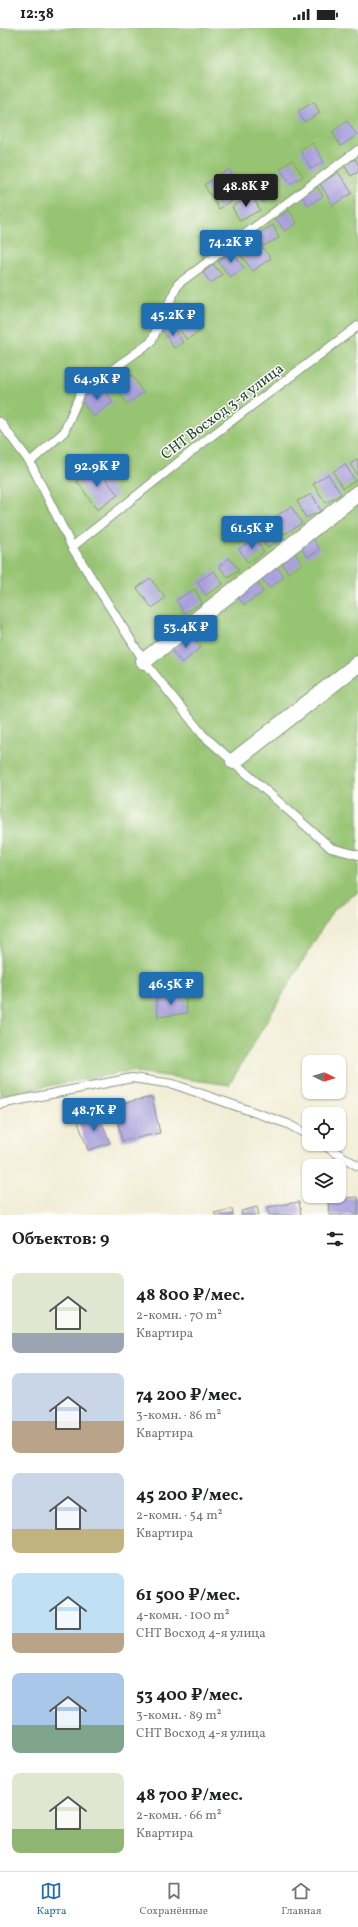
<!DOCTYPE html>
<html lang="ru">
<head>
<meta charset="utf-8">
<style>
	body { margin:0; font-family:Vollkorn,serif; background:#f6f6f6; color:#202124; height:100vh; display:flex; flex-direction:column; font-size:15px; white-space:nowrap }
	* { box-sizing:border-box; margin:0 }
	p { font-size:13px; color:#757577 }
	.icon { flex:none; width:22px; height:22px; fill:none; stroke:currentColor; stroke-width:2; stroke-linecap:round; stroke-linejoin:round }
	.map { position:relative; height:1187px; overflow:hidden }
	.drawer { display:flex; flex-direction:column; background:#fff; flex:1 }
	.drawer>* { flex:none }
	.needle { width:26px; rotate:95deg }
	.controls { position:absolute; left:302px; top:1027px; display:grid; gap:8px }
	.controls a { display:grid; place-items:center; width:44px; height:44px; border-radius:8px; background:#fff; box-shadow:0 1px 3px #0004; font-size:20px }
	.price { position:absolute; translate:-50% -34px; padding:0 9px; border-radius:4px; background:#1f6fb2; color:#fff; font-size:13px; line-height:26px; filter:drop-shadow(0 1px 2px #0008) }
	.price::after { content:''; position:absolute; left:50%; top:24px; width:12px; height:9px; margin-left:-6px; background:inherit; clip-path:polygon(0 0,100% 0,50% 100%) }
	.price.current { background:#222; color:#fff }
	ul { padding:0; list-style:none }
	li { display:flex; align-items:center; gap:12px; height:100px; padding:0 12px }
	li span { display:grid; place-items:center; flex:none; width:112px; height:80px; border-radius:8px; color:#555 }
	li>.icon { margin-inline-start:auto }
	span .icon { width:48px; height:48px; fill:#fffc; stroke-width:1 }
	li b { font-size:17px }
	h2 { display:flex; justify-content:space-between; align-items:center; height:48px; padding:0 12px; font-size:17px }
	.status { display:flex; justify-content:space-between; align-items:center; height:28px; padding:0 20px; background:#fff; direction:ltr }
	.status svg { height:11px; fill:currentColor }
	.dock { display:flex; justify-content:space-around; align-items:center; height:56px; border-top:1px solid #e0e0e0; background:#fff; font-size:11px; color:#757577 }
	.dock a { display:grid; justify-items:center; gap:2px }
	.dock .current { color:#1f6fb2 }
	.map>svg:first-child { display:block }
</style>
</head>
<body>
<div class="status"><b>12:38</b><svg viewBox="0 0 49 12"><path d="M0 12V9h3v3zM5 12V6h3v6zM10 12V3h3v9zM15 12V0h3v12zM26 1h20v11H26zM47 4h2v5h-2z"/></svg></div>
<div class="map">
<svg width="358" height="1187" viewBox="0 0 358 1187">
	<rect width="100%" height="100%" fill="#fdfcf7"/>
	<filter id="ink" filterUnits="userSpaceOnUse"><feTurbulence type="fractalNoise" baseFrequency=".025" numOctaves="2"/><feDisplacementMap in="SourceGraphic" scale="8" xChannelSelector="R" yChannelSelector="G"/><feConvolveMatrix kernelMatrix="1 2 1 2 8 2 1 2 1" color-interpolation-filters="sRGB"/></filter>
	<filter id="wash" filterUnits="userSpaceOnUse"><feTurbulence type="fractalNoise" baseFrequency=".012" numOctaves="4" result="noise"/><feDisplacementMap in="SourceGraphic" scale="16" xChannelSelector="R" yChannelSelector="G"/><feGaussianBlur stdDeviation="0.9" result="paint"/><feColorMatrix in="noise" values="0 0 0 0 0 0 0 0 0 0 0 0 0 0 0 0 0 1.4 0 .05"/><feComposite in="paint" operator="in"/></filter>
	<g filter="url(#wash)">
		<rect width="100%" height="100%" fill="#f2edd6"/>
		<polygon fill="#97c472" stroke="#5b8053" points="0,0 358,0 358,864 333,882 229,1057 130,1043 0,1067"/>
		<g id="blocks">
			<g fill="#a9a0db">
				<polygon points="314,74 320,85 304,94 298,83"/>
				<polygon points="347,93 357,107 341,118 332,104"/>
				<polygon points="313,115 324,134 311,141 300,122"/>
				<polygon points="355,131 358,136 358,144 351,148 344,137"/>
				<polygon points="292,132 303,148 291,156 280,141"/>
				<polygon points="229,141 244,165 219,181 204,157"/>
				<polygon points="338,144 352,165 333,177 320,156"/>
				<polygon points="261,149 274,166 263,174 250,157"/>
				<polygon points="317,159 323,168 308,178 302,168"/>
				<polygon points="252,167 260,182 240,193 232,179"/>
				<polygon points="289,182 297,195 285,203 276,191"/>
				<polygon points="273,197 279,210 263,218 257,206"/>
				<polygon points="253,208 271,230 253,243 236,221"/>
				<polygon points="232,223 244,240 230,249 218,233"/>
				<polygon points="213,236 222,247 211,255 203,245"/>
				<polygon points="186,282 201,302 187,312 172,292"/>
				<polygon points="172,297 183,315 174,320 163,303"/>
				<polygon points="132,347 143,365 127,376 115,357"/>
				<polygon points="101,357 113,374 93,389 80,371"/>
				<polygon points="358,431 358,448 350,436"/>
				<polygon points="345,436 355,453 343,460 333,444"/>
				<polygon points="97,439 118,467 97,482 77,453"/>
				<polygon points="328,446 341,466 326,475 313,456"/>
				<polygon points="312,466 321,483 306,490 297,473"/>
				<polygon points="291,478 302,495 285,506 274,490"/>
				<polygon points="267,491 281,511 267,520 253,500"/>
				<polygon points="309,503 320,522 307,529 300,517"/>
				<polygon points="255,510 264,524 248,535 239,521"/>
				<polygon points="295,525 302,536 288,545 281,534"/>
				<polygon points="229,530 239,542 228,550 219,538"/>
				<polygon points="276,537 284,549 269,560 260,548"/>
				<polygon points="214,543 223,556 206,567 197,554"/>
				<polygon points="150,550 165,570 152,580 137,560"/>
				<polygon points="256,552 263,564 244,577 236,566"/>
				<polygon points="195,561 202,575 184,585 176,572"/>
				<polygon points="191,606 201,619 182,635 171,622"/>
				<polygon points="185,967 187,985 158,989 156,970"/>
				<polygon points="152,1069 160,1105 122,1113 114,1077"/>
				<polygon points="99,1086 110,1115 88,1122 78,1094"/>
				<polygon points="358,1169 358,1187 329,1187 328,1171"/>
				<polygon points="299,1174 301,1187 269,1187 268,1179"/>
				<polygon points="257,1179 259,1187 242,1187 241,1183"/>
				<polygon points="232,1181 233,1187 215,1187 214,1185"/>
			</g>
		</g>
	</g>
	<g filter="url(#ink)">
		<use href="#blocks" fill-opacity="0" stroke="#889585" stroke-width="1"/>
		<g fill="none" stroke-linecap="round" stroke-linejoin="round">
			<g stroke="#889585" stroke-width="10">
				<g id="service">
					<polyline points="358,122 178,256 151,314 81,364 64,404 30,434 72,519 144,633 203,707 331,820 358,827"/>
					<polyline points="0,394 30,434"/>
					<polyline points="72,519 210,409 358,298"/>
					<polyline points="0,1076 132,1050 173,1056 288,1096 309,1108"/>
					<polyline points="322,1116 358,1138"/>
				</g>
			</g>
			<g stroke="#889585" stroke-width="18">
				<g id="minor">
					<polyline points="144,633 358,465"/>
					<polyline points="234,733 358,636"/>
				</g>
			</g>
			<use href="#service" stroke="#fff" stroke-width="8"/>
			<use href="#minor" stroke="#fff" stroke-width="16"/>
		</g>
	</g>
	<g text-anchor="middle" stroke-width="3" stroke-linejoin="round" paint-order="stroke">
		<g font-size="15" fill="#1f3d34" stroke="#fdfcf7">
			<text transform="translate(222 383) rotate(-37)" y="5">СНТ Восход 3-я улица</text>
		</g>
	</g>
</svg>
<div class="controls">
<a><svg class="needle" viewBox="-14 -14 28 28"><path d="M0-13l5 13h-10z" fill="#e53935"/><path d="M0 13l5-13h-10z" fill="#757577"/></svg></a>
<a><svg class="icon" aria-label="locate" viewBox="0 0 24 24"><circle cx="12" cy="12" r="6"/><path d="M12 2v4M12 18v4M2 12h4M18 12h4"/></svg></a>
<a><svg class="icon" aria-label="layers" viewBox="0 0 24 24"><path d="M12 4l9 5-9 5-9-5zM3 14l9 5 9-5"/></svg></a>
</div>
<b class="price current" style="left:246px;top:180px">48.8K ₽</b>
<b class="price" style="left:231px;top:236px">74.2K ₽</b>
<b class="price" style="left:173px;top:309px">45.2K ₽</b>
<b class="price" style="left:97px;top:373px">64.9K ₽</b>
<b class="price" style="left:97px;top:460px">92.9K ₽</b>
<b class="price" style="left:252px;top:522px">61.5K ₽</b>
<b class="price" style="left:186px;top:621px">53.4K ₽</b>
<b class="price" style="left:171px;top:978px">46.5K ₽</b>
<b class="price" style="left:94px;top:1104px">48.7K ₽</b>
</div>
<section class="drawer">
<h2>Объектов: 9<svg class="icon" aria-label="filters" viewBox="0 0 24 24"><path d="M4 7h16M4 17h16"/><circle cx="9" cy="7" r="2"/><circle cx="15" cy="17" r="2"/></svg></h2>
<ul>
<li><span style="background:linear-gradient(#dfe7d0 75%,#9aa5b1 0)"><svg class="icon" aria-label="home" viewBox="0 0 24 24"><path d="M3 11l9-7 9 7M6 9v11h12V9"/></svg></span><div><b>48 800 ₽/мес.</b><p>2-комн. · 70 m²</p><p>Квартира</p></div></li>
<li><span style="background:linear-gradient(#c9d6e8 60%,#b9a48a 0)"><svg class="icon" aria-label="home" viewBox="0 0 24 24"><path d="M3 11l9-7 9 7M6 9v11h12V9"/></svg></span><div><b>74 200 ₽/мес.</b><p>3-комн. · 86 m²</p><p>Квартира</p></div></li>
<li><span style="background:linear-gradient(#c9d6e8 70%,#c2b280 0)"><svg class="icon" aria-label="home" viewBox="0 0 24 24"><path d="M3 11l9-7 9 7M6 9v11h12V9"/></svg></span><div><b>45 200 ₽/мес.</b><p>2-комн. · 54 m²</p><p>Квартира</p></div></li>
<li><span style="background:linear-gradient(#bfe0f5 75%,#b9a48a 0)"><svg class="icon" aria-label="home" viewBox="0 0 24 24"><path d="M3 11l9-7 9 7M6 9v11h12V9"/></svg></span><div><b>61 500 ₽/мес.</b><p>4-комн. · 100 m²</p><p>СНТ Восход 4-я улица</p></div></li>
<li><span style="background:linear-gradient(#a9c7e8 65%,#7fa58c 0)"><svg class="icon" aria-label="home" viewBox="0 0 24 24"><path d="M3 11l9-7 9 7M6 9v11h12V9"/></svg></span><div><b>53 400 ₽/мес.</b><p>3-комн. · 89 m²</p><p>СНТ Восход 4-я улица</p></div></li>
<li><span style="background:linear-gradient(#dfe7d0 70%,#8fb573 0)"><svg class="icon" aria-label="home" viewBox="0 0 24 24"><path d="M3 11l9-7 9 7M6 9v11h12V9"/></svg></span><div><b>48 700 ₽/мес.</b><p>2-комн. · 66 m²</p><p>Квартира</p></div></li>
</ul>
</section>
<nav class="dock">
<a class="current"><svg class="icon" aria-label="map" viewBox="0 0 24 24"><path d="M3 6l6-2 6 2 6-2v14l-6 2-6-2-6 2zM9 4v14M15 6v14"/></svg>Карта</a>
<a><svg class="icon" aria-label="saved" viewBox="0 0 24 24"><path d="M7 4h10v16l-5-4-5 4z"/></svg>Сохранённые</a>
<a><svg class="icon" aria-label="home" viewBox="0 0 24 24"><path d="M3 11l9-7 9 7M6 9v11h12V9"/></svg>Главная</a>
</nav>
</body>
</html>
